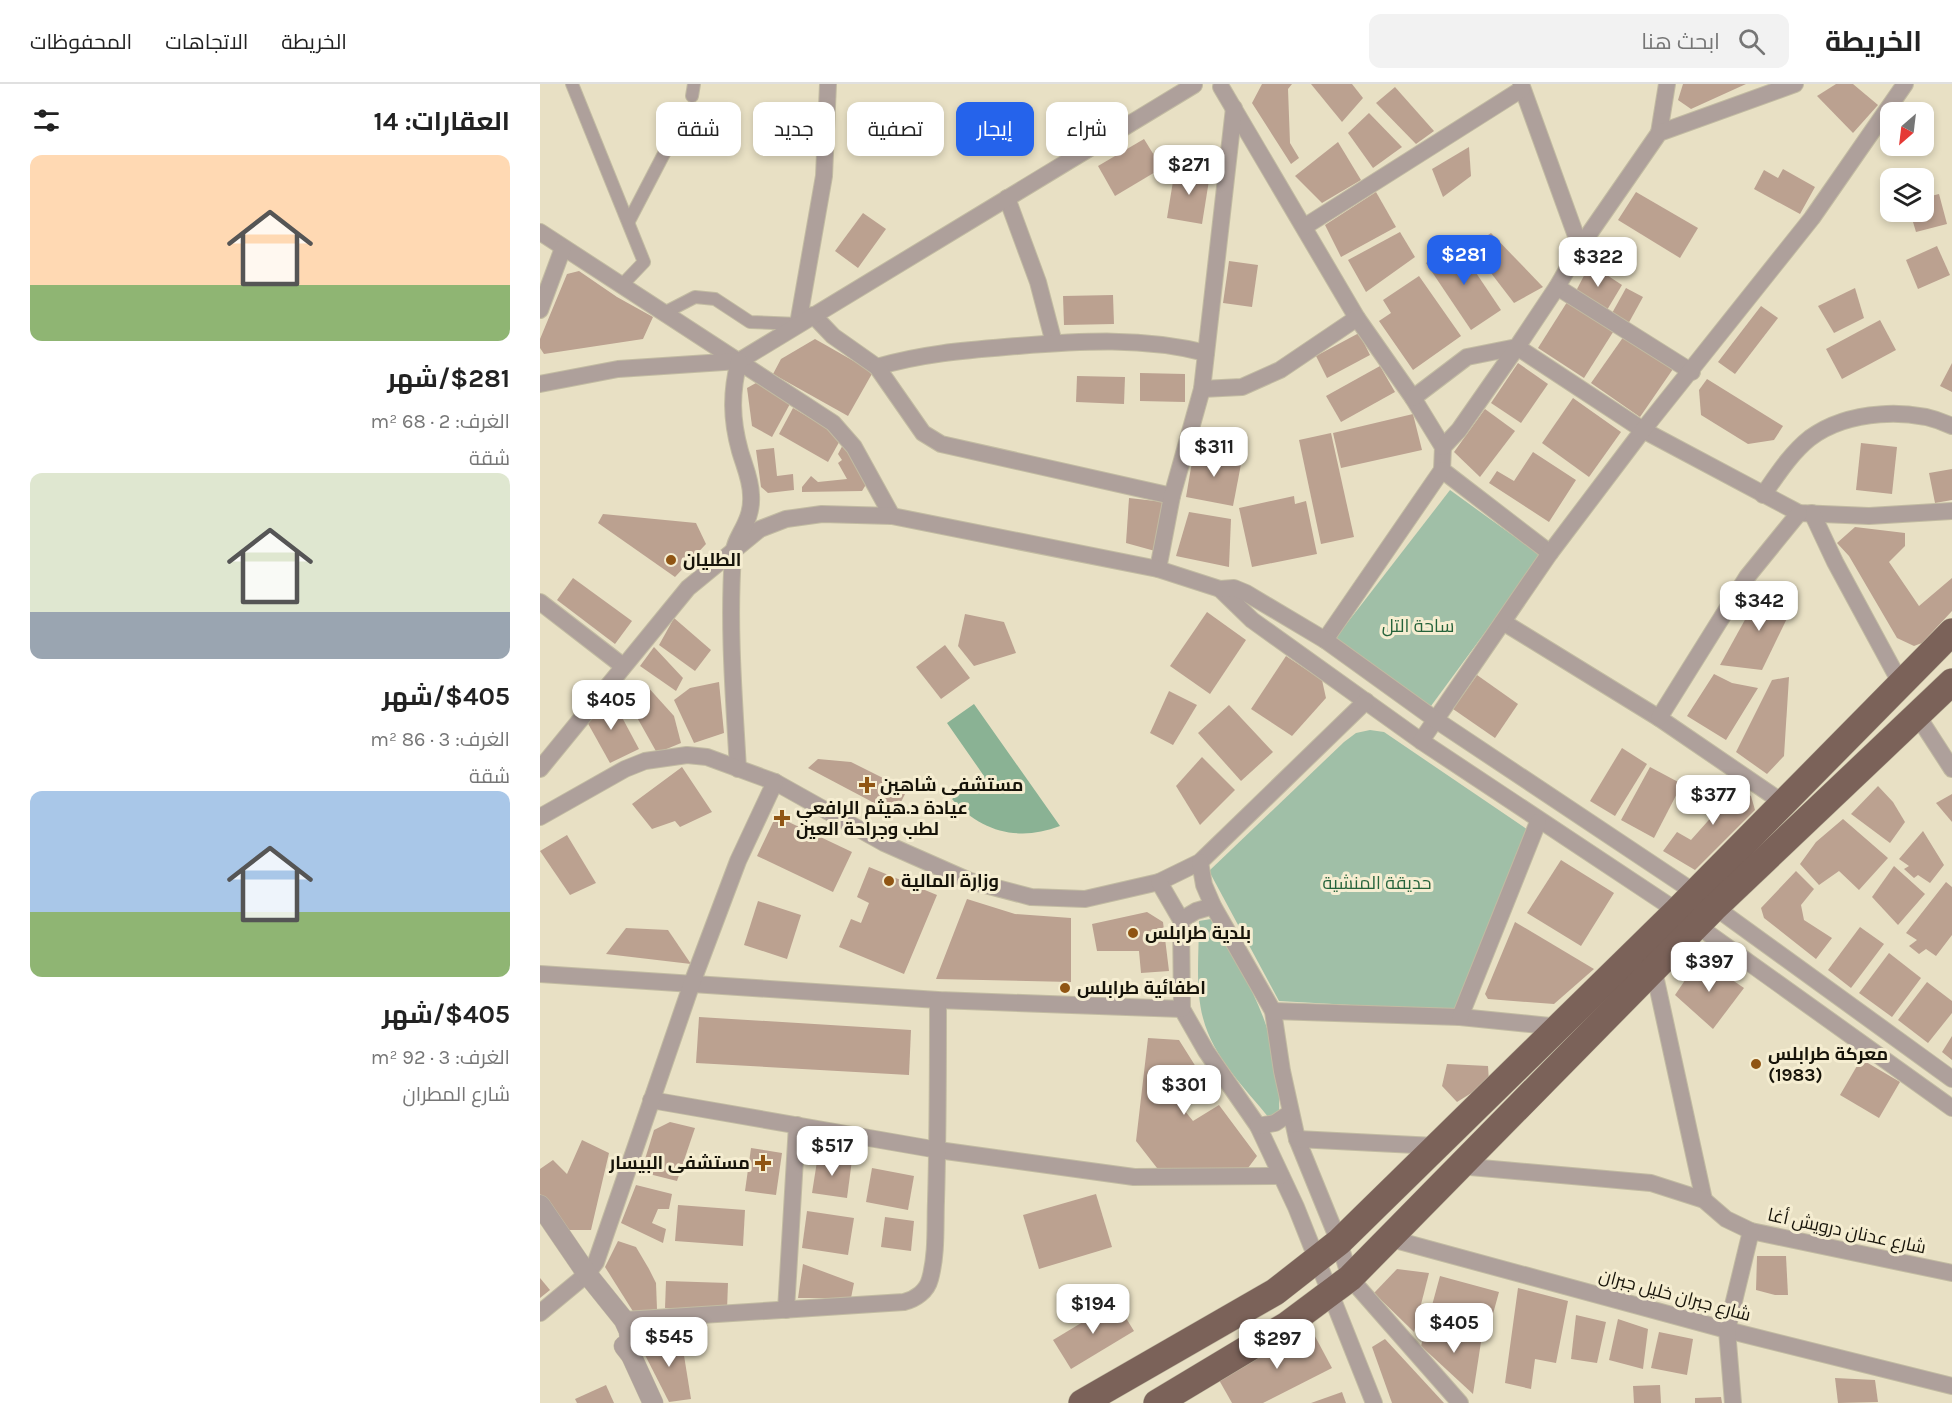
<!DOCTYPE html>
<html lang="ar">
<head>
<meta charset="utf-8">
<style>
	body { margin:0; font-family:Karla,Cairo,sans-serif; background:#f2f2f2; color:#222; direction:rtl; height:100vh; display:flex; flex-direction:column; font-size:22px; white-space:nowrap }
	* { box-sizing:border-box; margin:0 }
	p { font-size:20px; color:#767676 }
	.icon { flex:none; width:33px; height:33px; fill:none; stroke:currentColor; stroke-width:2; stroke-linecap:round; stroke-linejoin:round }
	.map { position:relative; flex:1; overflow:hidden; direction:ltr }
	.details { display:flex; flex-direction:column; background:#fff; width:540px }
	.details>* { flex:none }
	.hud { position:absolute; left:18px; top:18px; width:570px; height:54px; direction:rtl; display:flex; gap:12px }
	.needle { width:39px; rotate:208deg }
	.fabs { position:absolute; left:1340px; top:18px; display:grid; gap:12px }
	.fabs a { display:grid; place-items:center; width:54px; height:54px; border-radius:12px; background:#fff; box-shadow:0 3px 9px #0003; font-size:30px }
	.price { position:absolute; translate:-50% -51px; padding:0 14px; border-radius:12px; background:#fff; color:#222; font-size:20px; line-height:39px; filter:drop-shadow(0 2px 3px #0008) }
	.price::after { content:''; position:absolute; left:50%; top:36px; width:18px; height:14px; margin-left:-9px; background:inherit; clip-path:polygon(0 0,100% 0,50% 100%) }
	.price.selected { background:#2563eb; color:#fff }
	ul { padding:0; list-style:none }
	li { display:grid; align-content:center; gap:12px; height:318px; padding:0 30px }
	li span { display:grid; place-items:center; height:186px; border-radius:12px; color:#555 }
	li>.icon { margin-inline-start:auto }
	span .icon { width:108px; height:108px; fill:#fffc; stroke-width:1 }
	li b { font-size:26px }
	h2 { display:flex; justify-content:space-between; align-items:center; height:72px; padding:0 30px; font-size:26px }
	.pill { padding:0 21px; border-radius:12px; background:#fff; box-shadow:0 3px 9px #0003; font-size:21px; line-height:54px }
	.pill.selected { background:#2563eb; color:#fff }
	header { display:flex; align-items:center; gap:36px; box-sizing:border-box; height:84px; padding:0 30px; background:#fff; border-bottom:2px solid #e0e0e0 }
	header strong { font-size:28px }
	nav { display:flex; gap:33px; margin-inline-start:auto; font-size:21px }
	.search { width:420px; height:54px; background:#f2f2f2; display:flex; align-items:center; gap:15px; box-sizing:border-box; padding:0 21px; border-radius:12px; color:#767676; font-size:22px }
	main { display:flex; flex:1; min-height:0 }
	.map>svg:first-child { display:block }
</style>
</head>
<body>
<header>
<strong>الخريطة</strong>
<div class="search"><svg class="icon" aria-label="search" viewBox="0 0 24 24"><circle cx="10" cy="10" r="6"/><path d="M15 15l6 6"/></svg>ابحث هنا</div>
<nav><a>الخريطة</a><a>الاتجاهات</a><a>المحفوظات</a></nav>
</header>
<main>
<div class="map">
<svg width="1412" height="1319" viewBox="0 0 1412 1319">
	<rect width="100%" height="100%" fill="#e8e0c4"/>
	<g fill="#a0bfa7">
		<polygon points="910,406 1001,472 891,622 794,556"/>
		<polygon points="830,646 844,648 991,748 919,927 739,917 669,787 804,658 816,649"/>
		<path d="M671,835C711,901 742,951 739,1032L730,1035C705,1004 673,973 663,934C655,904 659,868 659,837Z"/>
	</g>
	<path fill="#8ab294" d="M434,620L520,742C479,758 441,748 412,715L444,692L407,639Z"/>
	<g fill="#bba190">
		<polygon points="722,0 752,0 748,5 750,59 759,74 751,80 712,19"/>
		<polygon points="771,0 812,0 823,14 802,38"/>
		<polygon points="1143,0 1206,0 1151,25 1138,16"/>
		<polygon points="1296,0 1313,0 1338,21 1313,49 1277,12"/>
		<polygon points="855,3 894,47 876,60 836,19"/>
		<polygon points="829,29 862,63 833,84 808,49"/>
		<polygon points="604,55 622,84 575,112 558,82"/>
		<polygon points="798,58 821,96 782,119 755,92"/>
		<polygon points="929,63 931,92 903,113 892,85"/>
		<polygon points="635,85 670,90 662,140 627,134"/>
		<polygon points="1243,85 1275,103 1260,130 1214,105 1224,86 1238,94"/>
		<polygon points="836,108 856,143 801,173 785,141"/>
		<polygon points="1096,108 1158,144 1140,174 1078,136"/>
		<polygon points="1399,110 1407,140 1376,148 1370,128 1383,128 1383,114"/>
		<polygon points="323,129 346,145 318,184 295,167"/>
		<polygon points="860,148 875,173 826,208 808,176"/>
		<polygon points="951,149 1003,203 974,219 931,163"/>
		<polygon points="916,159 961,226 931,246 886,179"/>
		<polygon points="1397,162 1410,191 1378,205 1366,176"/>
		<polygon points="689,177 718,181 712,223 683,219"/>
		<polygon points="1050,180 1082,201 1067,226 1035,209"/>
		<polygon points="39,187 77,213 113,233 103,255 4,270 0,264 0,255 27,190"/>
		<polygon points="879,192 921,252 873,286 839,237 851,229 843,216"/>
		<polygon points="1086,204 1103,213 1087,242 1071,231"/>
		<polygon points="1315,204 1324,234 1294,249 1278,222"/>
		<polygon points="573,211 574,240 524,241 523,212"/>
		<polygon points="1029,215 1075,245 1044,294 998,264"/>
		<polygon points="1221,222 1238,234 1195,290 1178,278"/>
		<polygon points="1340,236 1356,266 1302,295 1286,265"/>
		<polygon points="819,249 830,271 787,294 776,272"/>
		<polygon points="1084,252 1133,285 1100,333 1051,299"/>
		<polygon points="275,255 333,288 308,332 233,290 241,275"/>
		<polygon points="978,279 1008,300 981,339 951,319"/>
		<polygon points="1412,279 1412,308 1400,302"/>
		<polygon points="840,282 855,308 801,338 786,312"/>
		<polygon points="600,289 645,290 645,318 600,317"/>
		<polygon points="537,292 585,293 584,320 536,318"/>
		<polygon points="1167,295 1243,342 1234,356 1208,360 1161,331 1159,306"/>
		<polygon points="216,299 251,318 232,353 212,342 207,304"/>
		<polygon points="1033,314 1081,348 1049,393 1002,359"/>
		<polygon points="253,324 302,353 288,378 239,350"/>
		<polygon points="945,325 975,347 940,393 914,368"/>
		<polygon points="873,330 882,366 801,384 793,349"/>
		<polygon points="791,349 814,453 781,460 759,356"/>
		<polygon points="305,357 327,399 322,407 262,408 262,403 271,392 278,398 307,395 298,379 302,376 298,370"/>
		<polygon points="1321,359 1357,363 1352,410 1316,406"/>
		<polygon points="234,364 237,392 253,390 254,406 228,409 221,403 216,366"/>
		<polygon points="654,366 702,375 693,422 646,413"/>
		<polygon points="993,368 1036,396 1009,438 949,399 957,387 974,397"/>
		<polygon points="1412,385 1412,416 1395,419 1389,389"/>
		<polygon points="754,412 755,420 766,417 777,470 712,483 699,424"/>
		<polygon points="589,414 624,418 615,467 586,459"/>
		<polygon points="649,428 691,435 689,483 636,472"/>
		<polygon points="63,430 156,439 166,460 135,493 58,439"/>
		<polygon points="1315,443 1365,449 1365,462 1349,478 1379,522 1412,494 1412,527 1382,559 1374,562 1357,554 1309,472 1297,459"/>
		<polygon points="33,494 92,537 75,560 17,516"/>
		<polygon points="1223,503 1253,522 1222,586 1180,581"/>
		<polygon points="667,528 706,556 670,610 630,582"/>
		<polygon points="425,530 464,538 476,569 434,582 418,562"/>
		<polygon points="134,534 171,566 155,587 119,561"/>
		<polygon points="405,561 430,594 401,615 376,583"/>
		<polygon points="114,563 143,594 136,607 100,582"/>
		<polygon points="746,572 782,596 786,614 752,652 711,625"/>
		<polygon points="1174,590 1192,599 1218,604 1186,656 1147,632"/>
		<polygon points="937,591 978,620 955,654 913,625"/>
		<polygon points="1249,593 1244,672 1227,690 1196,668 1232,596"/>
		<polygon points="179,598 184,649 154,659 134,616 150,604"/>
		<polygon points="106,601 134,632 141,659 117,669 90,621"/>
		<polygon points="629,607 657,621 633,661 610,649"/>
		<polygon points="69,609 99,665 70,679 46,636"/>
		<polygon points="689,621 733,668 701,697 658,649"/>
		<polygon points="1082,664 1107,680 1075,732 1050,717"/>
		<polygon points="662,673 695,706 660,741 636,702"/>
		<polygon points="278,675 311,678 367,706 355,730 268,684"/>
		<polygon points="142,683 172,728 140,743 135,737 112,745 92,720"/>
		<polygon points="1110,683 1142,700 1114,754 1081,736"/>
		<polygon points="1183,695 1211,712 1215,726 1155,786 1123,767 1137,748 1151,756 1175,729 1167,718"/>
		<polygon points="1338,702 1353,718 1365,738 1350,759 1311,730"/>
		<polygon points="1412,710 1412,738 1396,719"/>
		<polygon points="236,732 312,768 293,808 217,772"/>
		<polygon points="1303,735 1348,774 1319,806 1299,787 1279,801 1260,780 1276,758"/>
		<polygon points="1383,747 1404,781 1390,799 1378,791 1374,794 1364,785 1369,782 1359,775"/>
		<polygon points="27,751 56,799 30,811 0,767"/>
		<polygon points="1021,776 1074,809 1041,862 987,829"/>
		<polygon points="1354,782 1385,810 1358,841 1332,813"/>
		<polygon points="329,783 397,811 364,890 299,863 311,835 321,839 329,819 317,813"/>
		<polygon points="1256,787 1274,805 1261,821 1264,836 1292,854 1276,875 1224,834 1221,824"/>
		<polygon points="1406,798 1412,803 1412,851 1396,872 1386,865 1379,870 1369,862 1377,856 1366,849"/>
		<polygon points="427,815 475,830 531,834 531,898 396,895"/>
		<polygon points="218,817 261,831 247,875 204,861"/>
		<polygon points="607,828 623,838 629,887 601,889 599,867 557,867 552,840"/>
		<polygon points="975,838 1054,885 1014,920 948,915 945,910"/>
		<polygon points="1320,843 1344,860 1311,904 1288,886"/>
		<polygon points="86,844 128,846 151,880 66,870"/>
		<polygon points="1349,869 1381,894 1352,933 1319,909"/>
		<polygon points="1160,874 1204,904 1173,945 1135,911"/>
		<polygon points="1387,898 1412,917 1412,929 1388,959 1358,936"/>
		<polygon points="159,933 371,946 369,991 156,979"/>
		<polygon points="1412,952 1412,976 1402,968"/>
		<polygon points="608,954 639,956 668,1002 641,1022 653,1037 679,1021 717,1072 708,1084 617,1084 596,1057"/>
		<polygon points="1321,975 1360,998 1339,1034 1300,1011"/>
		<polygon points="907,980 948,982 949,998 917,1018 902,1002"/>
		<polygon points="130,1038 155,1044 137,1097 101,1088 114,1046"/>
		<polygon points="42,1056 69,1069 51,1146 23,1146 0,1110 0,1085 13,1076 27,1090"/>
		<polygon points="211,1064 242,1069 236,1111 205,1107"/>
		<polygon points="278,1071 312,1076 307,1114 272,1109"/>
		<polygon points="332,1084 374,1092 368,1126 326,1118"/>
		<polygon points="96,1101 132,1110 129,1125 118,1125 112,1139 126,1145 123,1159 81,1139"/>
		<polygon points="556,1110 572,1163 499,1185 483,1131"/>
		<polygon points="138,1121 205,1126 203,1162 135,1157"/>
		<polygon points="267,1127 314,1134 308,1171 262,1164"/>
		<polygon points="345,1133 374,1137 371,1167 341,1163"/>
		<polygon points="78,1157 96,1163 109,1185 116,1199 117,1225 94,1229 65,1183"/>
		<polygon points="1217,1172 1246,1172 1248,1211 1235,1211 1216,1206"/>
		<polygon points="263,1180 314,1199 311,1214 258,1214"/>
		<polygon points="857,1185 889,1189 874,1248 834,1209"/>
		<polygon points="900,1192 959,1208 950,1241 891,1225"/>
		<polygon points="0,1194 10,1206 0,1214"/>
		<polygon points="126,1197 188,1199 187,1226 125,1224"/>
		<polygon points="978,1204 1028,1217 1016,1279 995,1275 991,1305 965,1299"/>
		<polygon points="576,1218 594,1247 531,1285 513,1256"/>
		<polygon points="1036,1231 1066,1238 1057,1279 1031,1275"/>
		<polygon points="1078,1235 1108,1245 1103,1285 1069,1276"/>
		<polygon points="887,1240 941,1258 933,1310 881,1262"/>
		<polygon points="770,1243 792,1284 723,1319 692,1319 679,1296"/>
		<polygon points="1119,1248 1153,1255 1147,1291 1111,1284"/>
		<polygon points="113,1252 142,1259 151,1315 129,1318 104,1269"/>
		<polygon points="845,1255 904,1319 852,1319 832,1263"/>
		<polygon points="1295,1294 1335,1296 1338,1318 1298,1319"/>
		<polygon points="66,1301 74,1319 37,1319 35,1315"/>
		<polygon points="1120,1301 1121,1319 1094,1319 1093,1302"/>
		<polygon points="802,1308 806,1319 771,1319"/>
		<polygon points="1181,1313 1182,1319 1155,1319 1155,1314"/>
	</g>
	<g fill="none" stroke-linecap="round" stroke-linejoin="round">
		<g stroke="#c2bba2" stroke-width="14">
			<g id="pedestrian">
				<polyline points="32,0 104,178 82,201"/>
				<polyline points="152,12 154,0"/>
				<polyline points="89,137 129,60"/>
				<polyline points="124,229 155,213 175,215 210,238 258,240"/>
			</g>
		</g>
		<g stroke="#c2bba2" stroke-width="18">
			<g id="minor">
				<polyline points="981,0 1040,163"/>
				<polyline points="681,3 817,234 873,314 903,363 902,386 1010,469"/>
				<polyline points="1119,49 1127,0"/>
				<polyline points="467,114 498,198 514,259"/>
				<polyline points="764,143 982,5"/>
				<polyline points="0,148 293,339 314,363 352,432"/>
				<polyline points="1017,203 1152,288"/>
				<polyline points="0,226 23,164"/>
				<path d="M273,231L293,252L337,283C384,269 430,266 478,262C542,257 603,253 666,269"/>
				<polyline points="258,240 284,92 288,0"/>
				<polyline points="337,283 383,349 401,360 632,412"/>
				<polyline points="0,300 78,285 199,277 654,1"/>
				<polyline points="662,305 702,303 740,286 817,234"/>
				<polyline points="873,314 927,273 977,263 1103,346 1259,429 1329,432 1412,427"/>
				<polyline points="903,363 919,346 977,263 1017,203 1040,163 1119,49 1255,0"/>
				<path d="M1223,411C1237,391 1251,369 1270,354C1308,326 1371,323 1412,342"/>
				<polyline points="1272,429 1295,478 1361,600"/>
				<polyline points="618,485 632,412 662,305 694,24"/>
				<polyline points="680,505 712,536 881,657 1137,827 1412,1024"/>
				<polyline points="0,518 83,582"/>
				<polyline points="963,538 1119,634 1242,718"/>
				<polyline points="785,556 902,386"/>
				<polyline points="1377,631 1412,685"/>
				<polyline points="1119,634 1207,493 1259,429"/>
				<polyline points="881,657 1010,469 1103,346 1272,134 1365,0"/>
				<polyline points="0,685 148,504 220,445 246,435 282,430 352,432 618,485 680,505 694,504 706,509 785,556 896,636 1154,808 1412,995"/>
				<path d="M198,685C194,614 188,542 193,471C194,452 213,439 211,411C211,396 204,381 200,367C191,335 191,308 199,277"/>
				<polyline points="0,733 85,685 105,677 147,671 167,673 235,698 344,759 430,797 491,813 545,815 619,798 660,778 826,617"/>
				<polyline points="660,778 664,801 673,822 733,927 742,987 757,1055 799,1158 810,1194 920,1319"/>
				<polyline points="619,798 641,836 642,925 666,967 718,1042 756,1123 834,1319"/>
				<polyline points="641,836 656,827 673,822"/>
				<polyline points="1114,887 1164,1116"/>
				<polyline points="0,890 398,916 642,925"/>
				<polyline points="733,927 920,933 1020,943"/>
				<polyline points="920,933 998,738"/>
				<polyline points="111,1016 398,1066 594,1093 741,1092"/>
				<polyline points="718,1042 735,1039 750,1029"/>
				<polyline points="757,1055 895,1062"/>
				<polyline points="919,1082 1111,1099 1164,1116 1186,1135 1211,1147 1412,1189"/>
				<polyline points="848,1154 1187,1246 1412,1302"/>
				<polyline points="246,1226 257,1041"/>
				<polyline points="0,1229 47,1190 56,1178 152,899 198,777 235,698"/>
				<path d="M84,1236L364,1218C376,1215 387,1207 390,1195C397,1170 395,1142 396,1117C398,1050 398,983 398,916"/>
				<polyline points="1193,1319 1187,1246 1211,1147"/>
			</g>
		</g>
		<g stroke="#c2bba2" stroke-width="21">
			<g id="tertiary">
				<polyline points="0,1121 47,1190 84,1236 89,1247 91,1271"/>
				<polyline points="84,1262 91,1271 113,1319"/>
			</g>
		</g>
		<g stroke="#c2bba2" stroke-width="28">
			<g id="trunk">
				<polyline points="542,1319 735,1208 799,1158 1137,827 1412,548"/>
				<polyline points="617,1319 747,1241 810,1194 1174,824 1412,598"/>
			</g>
		</g>
		<use href="#pedestrian" stroke="#aea09b" stroke-width="12"/>
		<use href="#minor" stroke="#aea09b" stroke-width="16"/>
		<use href="#tertiary" stroke="#aea09b" stroke-width="20"/>
		<use href="#trunk" stroke="#7b6259" stroke-width="27"/>
	</g>
	<g fill="#905513" stroke="#f5edd1" stroke-width="2">
		<circle cx="131" cy="476" r="6"/>
		<path d="M324 692h6v6h6v6h-6v6h-6v-6h-6v-6h6z"/>
		<path d="M239 725h6v6h6v6h-6v6h-6v-6h-6v-6h6z"/>
		<circle cx="349" cy="797" r="6"/>
		<circle cx="593" cy="849" r="6"/>
		<circle cx="525" cy="904" r="6"/>
		<circle cx="1216" cy="980" r="6"/>
		<path d="M220 1070h6v6h6v6h-6v6h-6v-6h-6v-6h6z"/>
	</g>
	<g text-anchor="middle" stroke-width="6" stroke-linejoin="round" paint-order="stroke">
		<g font-size="18" font-weight="bold" fill="#161309" stroke="#f5edd1" text-anchor="start">
			<text x="143" y="482">الطليان</text>
			<text x="340" y="707">مستشفى شاهين</text>
			<text x="256" y="730">عيادة د.هيثم الرافعي<tspan x="256" dy="21">لطب وجراحة العين</tspan></text>
			<text x="361" y="803">وزارة المالية</text>
			<text x="605" y="855">بلدية طرابلس</text>
			<text x="537" y="910">اطفائية طرابلس</text>
			<text x="1228" y="976">معركة طرابلس<tspan x="1228" dy="21">(1983)</tspan></text>
			<text x="210" y="1085" text-anchor="end">مستشفی البيسار</text>
		</g>
		<g font-size="18" fill="#25633b" stroke="#f5edd1">
			<text x="878" y="548">ساحة التل</text>
			<text x="837" y="805">حديقة المنشية</text>
		</g>
		<g font-size="18" fill="#161309" stroke="#f5edd1">
			<text transform="translate(1307 1147) rotate(12)" y="6">شارع عدنان درويش أغا</text>
			<text transform="translate(1135 1211) rotate(15)" y="6">شارع جبران خليل جبران</text>
		</g>
	</g>
</svg>
<div class="fabs">
<a><svg class="needle" viewBox="-14 -14 28 28"><path d="M0-13l5 13h-10z" fill="#e53935"/><path d="M0 13l5-13h-10z" fill="#767676"/></svg></a>
<a><svg class="icon" aria-label="layers" viewBox="0 0 24 24"><path d="M12 4l9 5-9 5-9-5zM3 14l9 5 9-5"/></svg></a>
</div>
<b class="price" style="left:649px;top:112px">$271</b>
<b class="price selected" style="left:924px;top:202px">$281</b>
<b class="price" style="left:1058px;top:204px">$322</b>
<b class="price" style="left:674px;top:394px">$311</b>
<b class="price" style="left:1219px;top:548px">$342</b>
<b class="price" style="left:71px;top:647px">$405</b>
<b class="price" style="left:1173px;top:742px">$377</b>
<b class="price" style="left:1169px;top:909px">$397</b>
<b class="price" style="left:644px;top:1032px">$301</b>
<b class="price" style="left:292px;top:1093px">$517</b>
<b class="price" style="left:553px;top:1251px">$194</b>
<b class="price" style="left:914px;top:1270px">$405</b>
<b class="price" style="left:129px;top:1284px">$545</b>
<b class="price" style="left:737px;top:1286px">$297</b>
<div class="hud">
<a class="pill">شراء</a>
<a class="pill selected">إيجار</a>
<a class="pill">تصفية</a>
<a class="pill">جديد</a>
<a class="pill">شقة</a>
</div>
</div>
<section class="details">
<h2>العقارات: 14<svg class="icon" aria-label="filters" viewBox="0 0 24 24"><path d="M4 7h16M4 17h16"/><circle cx="9" cy="7" r="2"/><circle cx="15" cy="17" r="2"/></svg></h2>
<ul>
<li><span style="background:linear-gradient(#ffd9b3 70%,#8fb573 0)"><svg class="icon" aria-label="home" viewBox="0 0 24 24"><path d="M3 11l9-7 9 7M6 9v11h12V9"/></svg></span><div><b>$281/شهر</b><p>الغرف: 2 · 68 m²</p><p>شقة</p></div></li>
<li><span style="background:linear-gradient(#dfe7d0 75%,#9aa5b1 0)"><svg class="icon" aria-label="home" viewBox="0 0 24 24"><path d="M3 11l9-7 9 7M6 9v11h12V9"/></svg></span><div><b>$405/شهر</b><p>الغرف: 3 · 86 m²</p><p>شقة</p></div></li>
<li><span style="background:linear-gradient(#a9c7e8 65%,#8fb573 0)"><svg class="icon" aria-label="home" viewBox="0 0 24 24"><path d="M3 11l9-7 9 7M6 9v11h12V9"/></svg></span><div><b>$405/شهر</b><p>الغرف: 3 · 92 m²</p><p>شارع المطران</p></div></li>
</ul>
</section>
</main>
</body>
</html>
